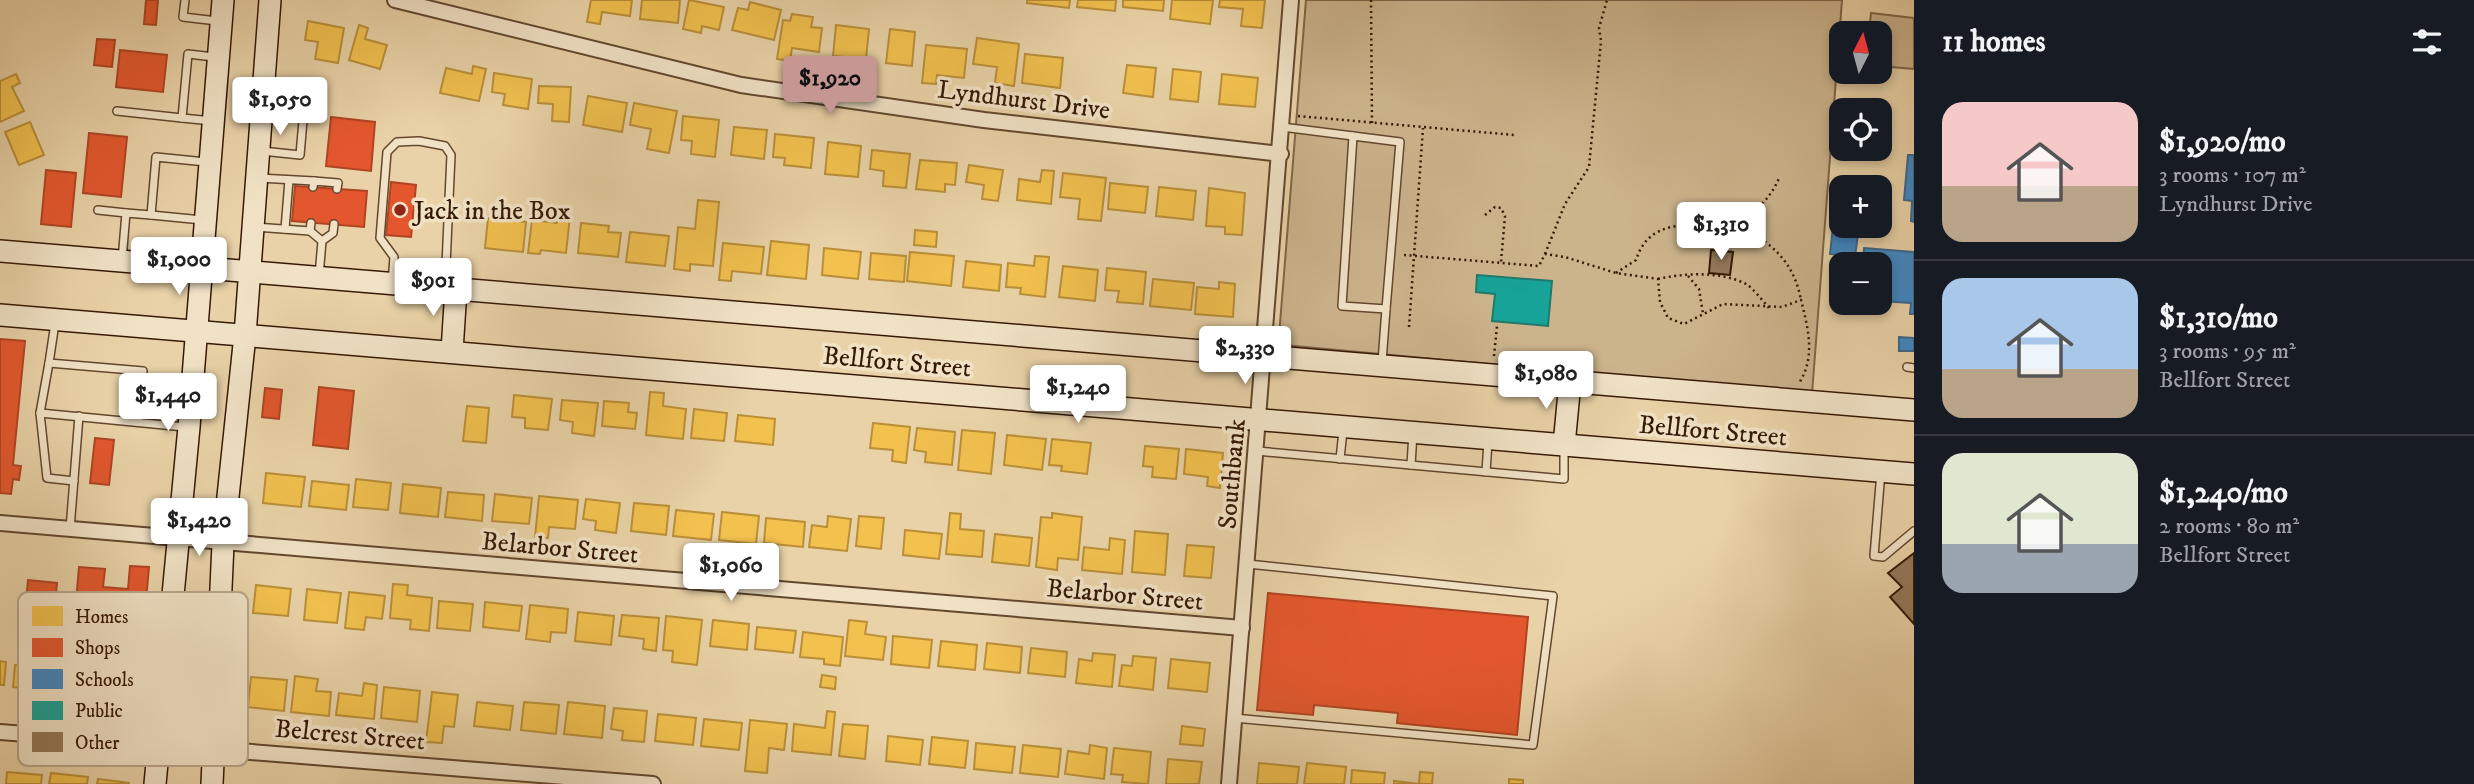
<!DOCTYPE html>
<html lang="en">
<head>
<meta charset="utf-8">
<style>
	body { margin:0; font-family:"IM FELL DW Pica",serif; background:#20242c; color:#f1f3f6; height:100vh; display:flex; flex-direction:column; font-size:26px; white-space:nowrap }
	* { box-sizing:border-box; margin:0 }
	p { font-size:23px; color:#9ea1a6 }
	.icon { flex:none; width:38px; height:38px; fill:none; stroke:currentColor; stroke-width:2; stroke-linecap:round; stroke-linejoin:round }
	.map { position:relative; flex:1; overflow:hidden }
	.details { display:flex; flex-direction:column; background:#171b24; width:560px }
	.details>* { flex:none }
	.needle { width:46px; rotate:6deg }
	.fabs { position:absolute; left:1829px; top:21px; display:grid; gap:14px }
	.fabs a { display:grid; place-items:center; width:63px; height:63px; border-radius:14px; background:#171b24; box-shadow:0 4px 10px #0003; font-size:35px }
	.price { position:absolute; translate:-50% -60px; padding:0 16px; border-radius:7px; background:#fff; color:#222; font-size:23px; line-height:46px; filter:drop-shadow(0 2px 4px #0008) }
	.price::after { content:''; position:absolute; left:50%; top:42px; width:21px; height:16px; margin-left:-10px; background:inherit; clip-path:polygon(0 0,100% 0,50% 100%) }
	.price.active { background:#c59692; color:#111 }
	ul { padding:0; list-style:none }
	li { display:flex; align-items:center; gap:21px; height:175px; padding:0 28px }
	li+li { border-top:2px solid #363941 }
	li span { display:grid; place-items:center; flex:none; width:196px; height:140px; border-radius:21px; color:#555 }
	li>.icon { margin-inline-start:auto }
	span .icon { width:84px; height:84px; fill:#fffc; stroke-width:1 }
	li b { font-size:30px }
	h2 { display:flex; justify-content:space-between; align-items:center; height:84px; padding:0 28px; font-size:30px }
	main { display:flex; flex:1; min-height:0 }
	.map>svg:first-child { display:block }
</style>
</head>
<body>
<main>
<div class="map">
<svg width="1914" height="784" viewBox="0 0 1914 784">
	<rect width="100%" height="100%" fill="#e9d2a7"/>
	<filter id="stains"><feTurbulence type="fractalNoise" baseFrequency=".00286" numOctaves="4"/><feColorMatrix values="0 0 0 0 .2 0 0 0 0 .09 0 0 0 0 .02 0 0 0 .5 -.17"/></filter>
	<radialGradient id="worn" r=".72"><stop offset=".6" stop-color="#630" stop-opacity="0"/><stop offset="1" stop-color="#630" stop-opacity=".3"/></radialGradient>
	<g fill="#cbb38c" stroke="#806649" stroke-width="2">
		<polygon points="1306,0 1842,0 1812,394 1284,345 1279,336"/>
		<polygon points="1871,13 1914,18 1914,69 1880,66 1880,33 1869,33"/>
	</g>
	<g fill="#f2c14e" stroke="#ba8f38" stroke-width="2">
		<polygon points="591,0 632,0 630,16 602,12 600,24 587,22"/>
		<polygon points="642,0 680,0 678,23 640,19"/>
		<polygon points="689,0 724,7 719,30 702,26 701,33 683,29"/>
		<polygon points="1027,0 1070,0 1069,8 1027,3"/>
		<polygon points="1078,0 1116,0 1115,11 1077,7"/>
		<polygon points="1123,0 1164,0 1163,11 1123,7"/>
		<polygon points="1172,0 1213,0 1210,24 1170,19"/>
		<polygon points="1220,0 1265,0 1262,28 1241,26 1243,9 1219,7"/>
		<polygon points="750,2 781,10 774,40 732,30 738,8 748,10"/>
		<polygon points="792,14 813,17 811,27 822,28 819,52 792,48 790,61 777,59 783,20 790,21"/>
		<polygon points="308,21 344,28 338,63 315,59 318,42 305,40"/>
		<polygon points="359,25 368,28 365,39 387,45 380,69 349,60"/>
		<polygon points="836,25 869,29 866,59 833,56"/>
		<polygon points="890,29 915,32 912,66 886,63"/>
		<polygon points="977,38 1019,44 1014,86 995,83 997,67 973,64"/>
		<polygon points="926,45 967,49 964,78 937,75 936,84 922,83"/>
		<polygon points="1025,54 1063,58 1060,88 1022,83"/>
		<polygon points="1127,65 1156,68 1153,97 1123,93"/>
		<polygon points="473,66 486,69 479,101 440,93 446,68 472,74"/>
		<polygon points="1173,69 1201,72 1198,102 1170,99"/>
		<polygon points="494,73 532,79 528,109 503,105 505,94 492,92"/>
		<polygon points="16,74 20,83 12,87 24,111 0,122 0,81"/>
		<polygon points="1222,74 1258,78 1255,107 1219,104"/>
		<polygon points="539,86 571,87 569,122 552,121 553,104 538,103"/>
		<polygon points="588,96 627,103 622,132 583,125"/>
		<polygon points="634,103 677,111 669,153 647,149 651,129 630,125"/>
		<polygon points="683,116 719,120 715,157 691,154 692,141 681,140"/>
		<polygon points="30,122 44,155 19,165 5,132"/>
		<polygon points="734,127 767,130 764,159 731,155"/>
		<polygon points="775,134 814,138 811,168 784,165 785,158 773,157"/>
		<polygon points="828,142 861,146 858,177 825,174"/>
		<polygon points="872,150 910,154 906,188 883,186 884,171 870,169"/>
		<polygon points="920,160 957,163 955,185 945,184 945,192 916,189"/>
		<polygon points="969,165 1003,170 998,201 982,199 984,185 966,182"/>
		<polygon points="1042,170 1054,171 1051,204 1017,200 1019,179 1040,182"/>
		<polygon points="1063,173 1106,178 1101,221 1078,219 1080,199 1060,197"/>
		<polygon points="1110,183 1148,187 1145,213 1108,209"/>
		<polygon points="1159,187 1196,191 1193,220 1156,216"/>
		<polygon points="1209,188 1245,193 1242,235 1225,234 1225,227 1206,226"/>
		<polygon points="698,200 719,202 713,266 690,264 690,271 674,269 678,227 695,229"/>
		<polygon points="558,215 570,216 566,253 541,250 540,254 528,253 532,220 557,223"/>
		<polygon points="488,218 526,222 523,252 485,248"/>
		<polygon points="581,223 609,226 608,232 621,233 618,257 578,253"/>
		<polygon points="915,230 937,232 936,247 914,245"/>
		<polygon points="630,232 669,236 665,266 626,262"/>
		<polygon points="771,241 809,245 806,279 767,275"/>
		<polygon points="723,243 764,247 761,274 732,271 731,281 719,280"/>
		<polygon points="824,248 861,252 858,279 822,275"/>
		<polygon points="910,252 954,256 951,286 907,281"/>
		<polygon points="871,253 906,256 904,282 869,279"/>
		<polygon points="1035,256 1049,257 1045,297 1020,294 1021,288 1006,287 1008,263 1034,266"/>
		<polygon points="966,261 1001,265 999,291 963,287"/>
		<polygon points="1063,266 1098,270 1095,301 1059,297"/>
		<polygon points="1107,268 1146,272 1143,304 1117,302 1119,291 1105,290"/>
		<polygon points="1153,279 1194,283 1191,310 1150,306"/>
		<polygon points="1219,282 1235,284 1233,317 1195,314 1197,287 1219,289"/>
		<polygon points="650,392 664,393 663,406 686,409 683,439 646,435"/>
		<polygon points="514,395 552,399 548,430 525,428 525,418 512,417"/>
		<polygon points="562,400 598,403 594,436 572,433 573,422 560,420"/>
		<polygon points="604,401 629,403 628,412 637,413 635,429 602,426"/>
		<polygon points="467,406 489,408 486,443 463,441"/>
		<polygon points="694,409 727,413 724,441 691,438"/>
		<polygon points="738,415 775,419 773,445 735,441"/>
		<polygon points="873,423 910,427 906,463 892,461 893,450 870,448"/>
		<polygon points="917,428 955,432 952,465 925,462 926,452 914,450"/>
		<polygon points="962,430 995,433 991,474 958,470"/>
		<polygon points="1007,435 1046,439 1042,470 1004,465"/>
		<polygon points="1052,439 1091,443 1087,474 1061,471 1062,466 1049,465"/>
		<polygon points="1145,446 1179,449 1176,479 1152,477 1153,467 1143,466"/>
		<polygon points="1186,449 1223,453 1220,488 1207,486 1208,477 1184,474"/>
		<polygon points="266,473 305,477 301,507 263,503"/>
		<polygon points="356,479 391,483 388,510 353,507"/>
		<polygon points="312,481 349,485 346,510 309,506"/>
		<polygon points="403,484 441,488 438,517 400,513"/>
		<polygon points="448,492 484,495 482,521 445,517"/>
		<polygon points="495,494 532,498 529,524 492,521"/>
		<polygon points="539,496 578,500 575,529 549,527 548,538 535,537"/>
		<polygon points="586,499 620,503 616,533 595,530 596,521 583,519"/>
		<polygon points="634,503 669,506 666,535 631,531"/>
		<polygon points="676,510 714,514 711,540 673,536"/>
		<polygon points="722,512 759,516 756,544 719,540"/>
		<polygon points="950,513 961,514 960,529 984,531 982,557 946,554"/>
		<polygon points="1052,513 1082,517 1078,560 1058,558 1057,570 1036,567 1041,517 1052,518"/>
		<polygon points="828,516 851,519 847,551 809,547 812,525 827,527"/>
		<polygon points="859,516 884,518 881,549 856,546"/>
		<polygon points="766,518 805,522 803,547 764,543"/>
		<polygon points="905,530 942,534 939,559 903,555"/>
		<polygon points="1135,531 1168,534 1165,575 1132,572"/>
		<polygon points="995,534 1032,538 1029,566 992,562"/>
		<polygon points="1110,538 1125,540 1122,574 1082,570 1084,547 1109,550"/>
		<polygon points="1187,545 1214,547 1211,578 1184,576"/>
		<polygon points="393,584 408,585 407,595 432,598 429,631 410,629 411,620 390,618"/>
		<polygon points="256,585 291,589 288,616 253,613"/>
		<polygon points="307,589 341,593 337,623 304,620"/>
		<polygon points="349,592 385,596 382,619 366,617 364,630 345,628"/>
		<polygon points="439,601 473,604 470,631 437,628"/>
		<polygon points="485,602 522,606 519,631 483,627"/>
		<polygon points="530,605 568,609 566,633 551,632 550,642 526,639"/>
		<polygon points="578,612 614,616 611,645 575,641"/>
		<polygon points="622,615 659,618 656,651 643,649 644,639 619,636"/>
		<polygon points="666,616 702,620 697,665 672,662 673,651 663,650"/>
		<polygon points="713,620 749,624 747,650 710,646"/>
		<polygon points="849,620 867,622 865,634 886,637 883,660 845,656"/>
		<polygon points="757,627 796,631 793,653 755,649"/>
		<polygon points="803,632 843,637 840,666 824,664 824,659 800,657"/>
		<polygon points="893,636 932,640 929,668 891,664"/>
		<polygon points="941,641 977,645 975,670 938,666"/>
		<polygon points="987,643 1022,647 1020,673 984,669"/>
		<polygon points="1031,648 1067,652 1065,677 1028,673"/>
		<polygon points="1093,653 1115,655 1112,687 1076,683 1079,659 1092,661"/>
		<polygon points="1133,656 1156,658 1153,690 1119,686 1122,665 1132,666"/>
		<polygon points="1171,659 1210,663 1207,692 1168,688"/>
		<polygon points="0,661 6,662 4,685 0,685"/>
		<polygon points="15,665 53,669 50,691 13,687"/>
		<polygon points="822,675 836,677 835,689 820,687"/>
		<polygon points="295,676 318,679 316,691 331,692 329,716 291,712"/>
		<polygon points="251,677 287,680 284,711 248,707"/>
		<polygon points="364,683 377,685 374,719 336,715 339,693 362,696"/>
		<polygon points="384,687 420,691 417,722 381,718"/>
		<polygon points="432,692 458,695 454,727 444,726 442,743 426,742"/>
		<polygon points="477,702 513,706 510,730 474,726"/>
		<polygon points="524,702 559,705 556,734 521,730"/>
		<polygon points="568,702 605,706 602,738 564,734"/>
		<polygon points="614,708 647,711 644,742 622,740 623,731 611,729"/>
		<polygon points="827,711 835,712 831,755 792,751 794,724 825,728"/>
		<polygon points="658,714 696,718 693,745 655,741"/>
		<polygon points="704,719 742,723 739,750 701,746"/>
		<polygon points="750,720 787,724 784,750 769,748 767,773 745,771"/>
		<polygon points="843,724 868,726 865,759 839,756"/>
		<polygon points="1182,726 1205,729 1203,746 1180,744"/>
		<polygon points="888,736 923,740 920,765 886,761"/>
		<polygon points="932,737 968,741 965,768 929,764"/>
		<polygon points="976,743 1015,747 1012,773 974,769"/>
		<polygon points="1023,745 1061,749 1058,777 1020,773"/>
		<polygon points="1090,745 1107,748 1104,779 1065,774 1068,751 1089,754"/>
		<polygon points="1114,748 1151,752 1148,784 1122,782 1123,775 1111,774"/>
		<polygon points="1168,759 1202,762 1199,784 1166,784"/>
		<polygon points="1259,763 1299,767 1297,784 1257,784"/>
		<polygon points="1307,763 1346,767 1344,784 1304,784"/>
		<polygon points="1352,770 1385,773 1384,784 1351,784"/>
		<polygon points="7,772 42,775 41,784 6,784"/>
		<polygon points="1420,772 1433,773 1432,784 1394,784 1394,781 1419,784"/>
		<polygon points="51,773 88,777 87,784 49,784"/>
		<polygon points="98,779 129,783 129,784 97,784"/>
		<polygon points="1509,779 1523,780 1523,784 1509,784"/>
	</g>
	<g fill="#e4572e" stroke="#b04422" stroke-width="2">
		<polygon points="146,0 158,0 156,25 144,24"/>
		<polygon points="97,39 115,40 112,67 94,65"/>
		<polygon points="120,50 167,55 163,92 116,87"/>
		<polygon points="331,117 375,122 371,171 326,166"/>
		<polygon points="89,133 127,137 121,197 83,193"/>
		<polygon points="46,170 76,173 71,227 41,224"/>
		<polygon points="391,182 416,185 411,237 386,235"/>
		<polygon points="295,186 367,191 364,227 292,221"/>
		<polygon points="0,339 25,341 13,465 21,466 19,480 13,479 11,494 0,493"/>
		<polygon points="319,387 354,391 348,449 313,445"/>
		<polygon points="265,388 282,390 279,419 262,417"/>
		<polygon points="95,438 114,440 109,485 90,483"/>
		<polygon points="130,566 149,567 144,622 124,620 126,602 103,600 101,626 74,624 79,567 105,569 103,587 128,589"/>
		<polygon points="28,580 57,583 53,626 24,623"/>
		<polygon points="1268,593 1528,617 1517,735 1397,723 1398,713 1314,705 1313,715 1257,710"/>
	</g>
	<g fill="#3f88c5" stroke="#3c678c" stroke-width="2">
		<polygon points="1908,155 1914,155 1914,222 1911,221 1912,201 1904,200"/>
		<polygon points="1838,181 1859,183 1858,187 1841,187 1841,226 1859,226 1855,257 1830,254"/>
		<polygon points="1864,248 1914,252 1914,314 1910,314 1911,303 1880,301 1880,264 1863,264"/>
		<polygon points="1899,337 1914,338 1914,351 1899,351"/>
	</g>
	<polygon fill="#17a398" stroke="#207a6c" stroke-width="2" points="1477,275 1552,281 1548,326 1492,321 1495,294 1476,292"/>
	<g fill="#93795a" stroke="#361906" stroke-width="2">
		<polygon points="1711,250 1733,252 1730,275 1709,273"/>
		<polygon points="1914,553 1914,624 1890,597 1902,587 1888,573"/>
	</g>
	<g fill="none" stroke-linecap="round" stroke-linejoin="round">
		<g stroke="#63472e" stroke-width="10">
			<g id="service">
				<polyline points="185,0 183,17 217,21"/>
				<polyline points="117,111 182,118"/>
				<polyline points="212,121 182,118 188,54 214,57"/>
				<polyline points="1282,127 1353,136"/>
				<polygon points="1353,136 1400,142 1386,309 1342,306"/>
				<polyline points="262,151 300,155 304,109 264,105"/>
				<polyline points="259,178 314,181"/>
				<polyline points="313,187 314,181 338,183 337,189"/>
				<polyline points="98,210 126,213"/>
				<polyline points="151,215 202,220"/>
				<polyline points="311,223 310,231 322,241"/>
				<polyline points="255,227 310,231"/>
				<polyline points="285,229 289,180"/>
				<polyline points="122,260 126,213 151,215 156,157 206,162"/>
				<polyline points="319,276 322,241 333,233 334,224"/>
				<polyline points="392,283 394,257 380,238 387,152 397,142 419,141 445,146 451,155 445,287"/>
				<polyline points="55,323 49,363 143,371 138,422"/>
				<polyline points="1382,362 1386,309"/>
				<polyline points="49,363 40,413 47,478 74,481"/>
				<polyline points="1907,367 1914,368"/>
				<polyline points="40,413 185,427"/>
				<polyline points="1257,451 1564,479 1564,446"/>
				<polyline points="1340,459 1343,431"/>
				<polyline points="1411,465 1413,433"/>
				<polyline points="1486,472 1488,441"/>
				<polyline points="1881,472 1874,556 1883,557 1914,531"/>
				<polyline points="70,529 79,416"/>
				<polyline points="1234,718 1533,745 1553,596 1248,564"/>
			</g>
		</g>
		<g stroke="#63472e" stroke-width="18">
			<g id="minor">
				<polyline points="395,0 741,85 984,120 1281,154"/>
				<polyline points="0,523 1242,628"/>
				<polyline points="0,732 653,784"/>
				<polyline points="1229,784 1291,0"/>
			</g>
		</g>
		<g stroke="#361906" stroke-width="24">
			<g id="secondary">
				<polyline points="0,251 1914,410"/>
				<polyline points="0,315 1914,474"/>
				<polyline points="452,351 456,289"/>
				<polyline points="1564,445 1570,382"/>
				<polyline points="155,784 189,427 223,0"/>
				<polyline points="212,784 223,544 245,335 270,0"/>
			</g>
		</g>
		<g stroke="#361906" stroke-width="2.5" stroke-dasharray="2 3.5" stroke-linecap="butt">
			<polyline points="1371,0 1372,123"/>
			<polyline points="1298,116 1514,135"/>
			<polyline points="1485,215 1495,207 1501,208 1505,216 1501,262"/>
			<path d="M1748,215L1753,233C1779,250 1795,268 1801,300"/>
			<polyline points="1545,254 1565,204 1589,167 1601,41 1599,28 1607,0"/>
			<path d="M1404,255L1539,266L1545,254L1565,257L1616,273L1658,279L1660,302L1668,318L1684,324L1723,304L1782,307L1801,300C1808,328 1816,357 1799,383"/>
			<path d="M1616,273L1636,260C1658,191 1745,260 1780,176"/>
			<polyline points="1688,276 1699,289 1703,314"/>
			<path d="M1658,279C1684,273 1721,271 1746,284C1754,289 1762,300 1769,308"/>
			<polyline points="1409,327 1423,128"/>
			<polyline points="1494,356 1497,326"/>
		</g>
		<use href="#service" stroke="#f1e2c6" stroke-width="7"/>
		<use href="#minor" stroke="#f1e2c6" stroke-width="14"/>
		<use href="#secondary" stroke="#f1e2c6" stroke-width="21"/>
	</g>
	<circle fill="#8f2418" stroke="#f1e2c6" stroke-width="2.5" cx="400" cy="210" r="7"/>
	<g text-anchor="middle" stroke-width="7" stroke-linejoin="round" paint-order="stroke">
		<g font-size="26" fill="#361906" stroke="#f1e2c6">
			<text transform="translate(1024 99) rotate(7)" y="9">Lyndhurst Drive</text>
			<text transform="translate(897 361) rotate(5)" y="9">Bellfort Street</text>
			<text transform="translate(1713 430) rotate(5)" y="9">Bellfort Street</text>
			<text transform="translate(1231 474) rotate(-85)" y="9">Southbank</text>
			<text transform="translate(560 547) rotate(5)" y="9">Belarbor Street</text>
			<text transform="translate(1125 594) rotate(5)" y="9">Belarbor Street</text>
			<text transform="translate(350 734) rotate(5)" y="9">Belcrest Street</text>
		</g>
		<g font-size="26" fill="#361906" stroke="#f1e2c6" text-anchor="start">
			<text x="414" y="219">Jack in the Box</text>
		</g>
	</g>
	<rect x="18" y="592" width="230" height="174" rx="10" fill="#f1e2c6" stroke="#b9a68c" stroke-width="2"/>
	<rect x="32" y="606" width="31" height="20" fill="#f2c14e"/>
	<rect x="32" y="638" width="31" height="19" fill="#e4572e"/>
	<rect x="32" y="669" width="31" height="20" fill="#3f88c5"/>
	<rect x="32" y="701" width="31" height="19" fill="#17a398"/>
	<rect x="32" y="732" width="31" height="20" fill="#93795a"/>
	<g font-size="19" fill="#361906">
		<text x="75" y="623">Homes</text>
		<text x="75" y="654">Shops</text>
		<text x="75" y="686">Schools</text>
		<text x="75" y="717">Public</text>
		<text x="75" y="749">Other</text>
	</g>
	<rect width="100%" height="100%" filter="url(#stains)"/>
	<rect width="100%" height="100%" fill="url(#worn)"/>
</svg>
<div class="fabs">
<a><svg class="needle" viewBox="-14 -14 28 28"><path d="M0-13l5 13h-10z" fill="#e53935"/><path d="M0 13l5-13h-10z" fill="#9ea1a6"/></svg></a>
<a><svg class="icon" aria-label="locate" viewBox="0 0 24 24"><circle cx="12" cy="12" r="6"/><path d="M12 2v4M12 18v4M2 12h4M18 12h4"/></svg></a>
<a>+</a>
<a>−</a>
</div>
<b class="price active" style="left:830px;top:116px">$1,920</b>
<b class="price" style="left:280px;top:137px">$1,050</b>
<b class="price" style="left:1721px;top:262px">$1,310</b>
<b class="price" style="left:179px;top:297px">$1,000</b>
<b class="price" style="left:433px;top:318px">$901</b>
<b class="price" style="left:1245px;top:386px">$2,330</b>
<b class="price" style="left:1546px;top:411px">$1,080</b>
<b class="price" style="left:1078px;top:425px">$1,240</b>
<b class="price" style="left:168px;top:433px">$1,440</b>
<b class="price" style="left:199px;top:558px">$1,420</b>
<b class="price" style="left:731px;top:603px">$1,060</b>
</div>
<section class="details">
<h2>11 homes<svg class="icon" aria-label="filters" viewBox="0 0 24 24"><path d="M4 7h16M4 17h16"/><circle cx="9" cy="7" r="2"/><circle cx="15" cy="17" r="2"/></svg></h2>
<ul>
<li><span style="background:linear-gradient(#f6c9c9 60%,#b9a48a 0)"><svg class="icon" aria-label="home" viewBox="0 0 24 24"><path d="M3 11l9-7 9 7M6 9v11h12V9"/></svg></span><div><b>$1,920/mo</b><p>3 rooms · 107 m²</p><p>Lyndhurst Drive</p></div></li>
<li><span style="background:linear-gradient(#a9c7e8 65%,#b9a48a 0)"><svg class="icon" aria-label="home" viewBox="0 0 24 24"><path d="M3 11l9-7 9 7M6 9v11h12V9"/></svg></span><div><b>$1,310/mo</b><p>3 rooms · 95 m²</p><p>Bellfort Street</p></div></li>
<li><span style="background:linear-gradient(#dfe7d0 65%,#9aa5b1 0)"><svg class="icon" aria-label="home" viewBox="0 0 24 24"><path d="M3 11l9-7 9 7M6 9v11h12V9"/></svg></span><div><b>$1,240/mo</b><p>2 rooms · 80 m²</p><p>Bellfort Street</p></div></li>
</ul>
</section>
</main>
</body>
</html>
